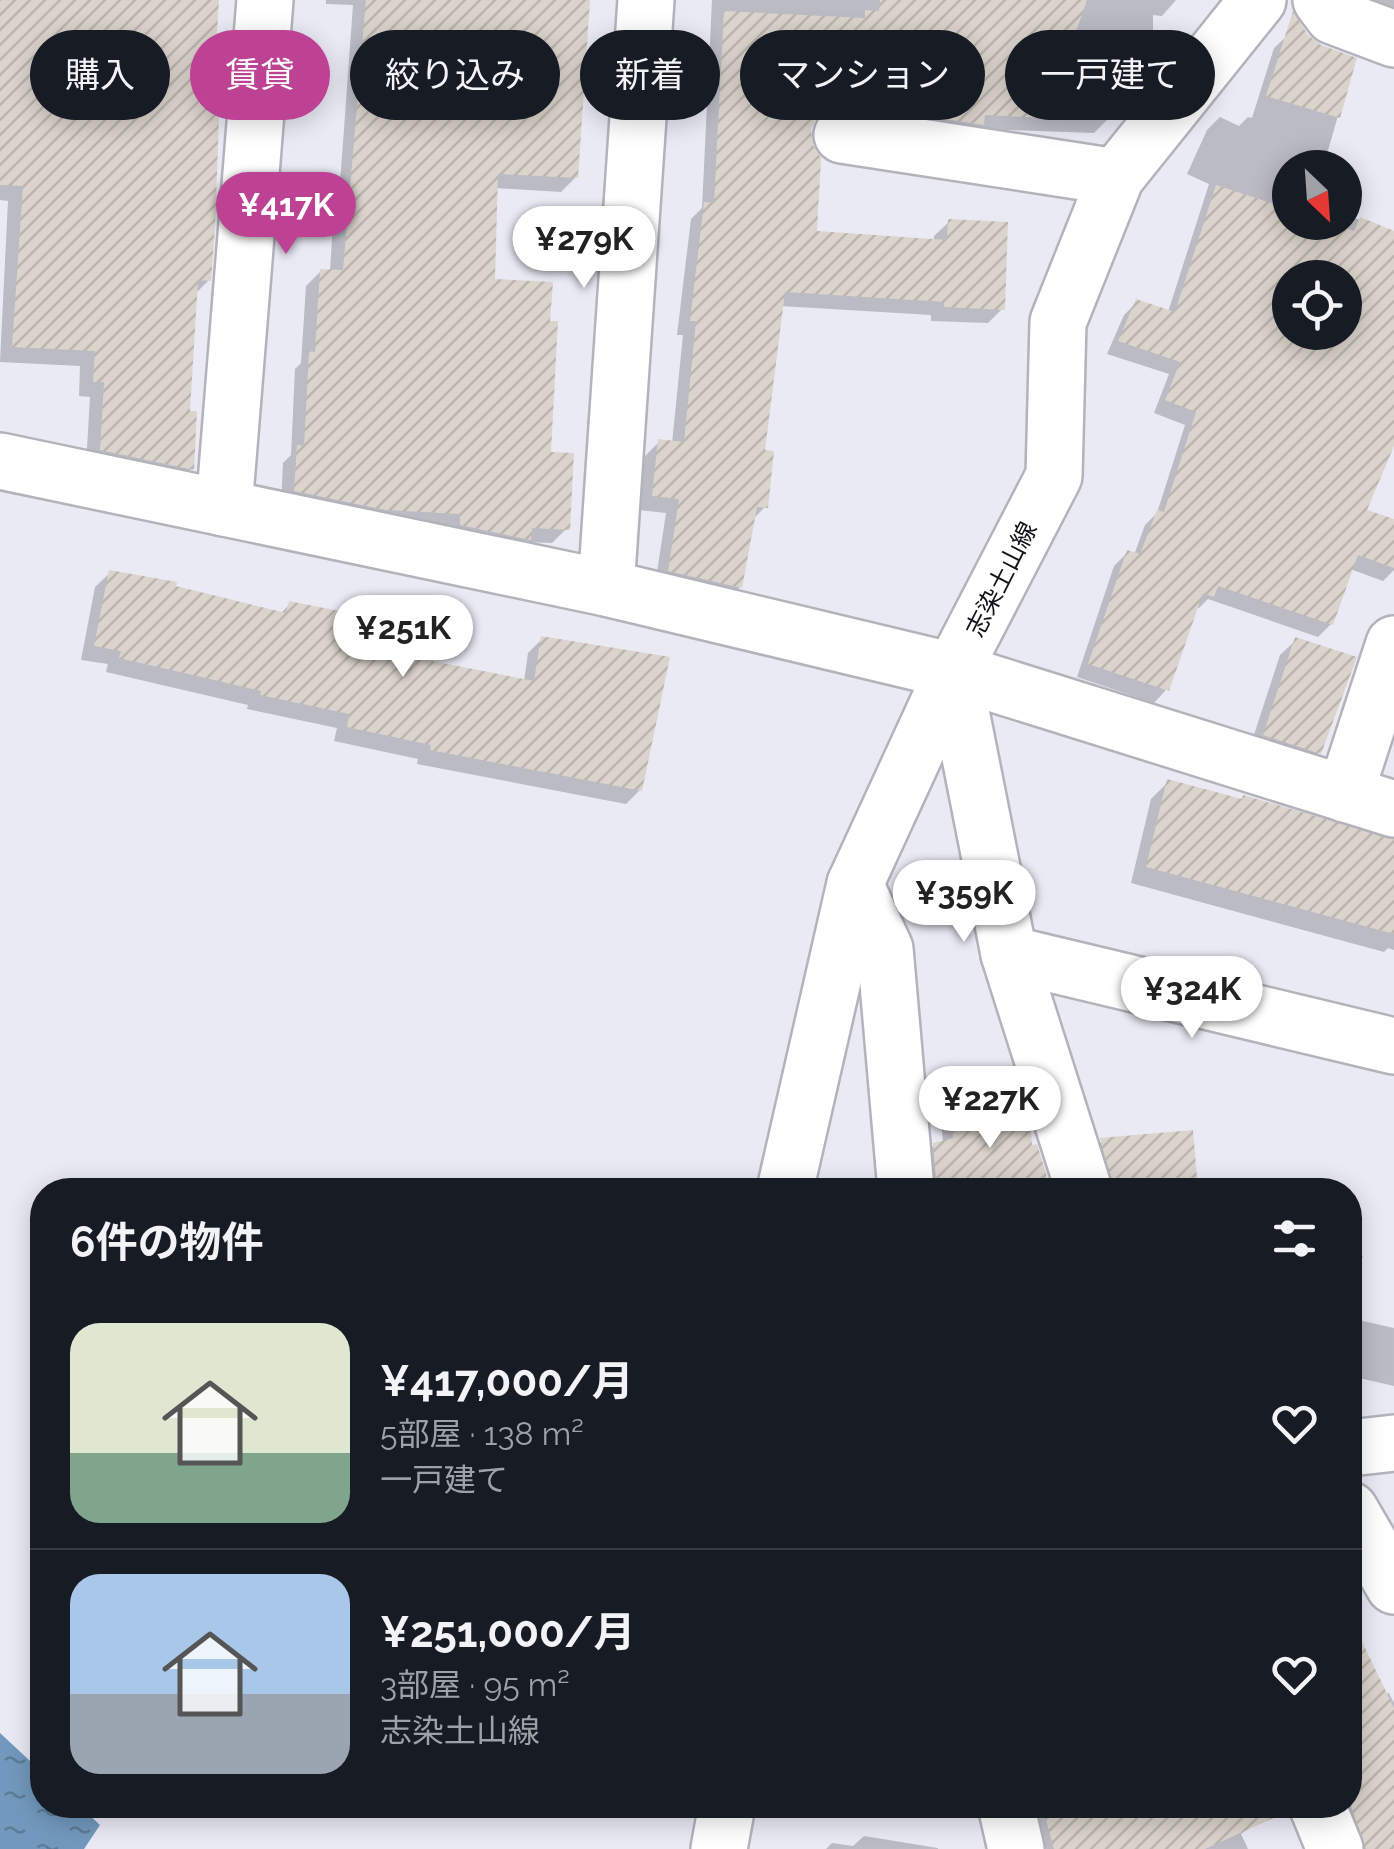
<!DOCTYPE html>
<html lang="ja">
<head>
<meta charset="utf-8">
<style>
	body { margin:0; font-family:Raleway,"Noto Sans JP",sans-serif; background:#242831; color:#f1f3f6; height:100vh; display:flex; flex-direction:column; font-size:38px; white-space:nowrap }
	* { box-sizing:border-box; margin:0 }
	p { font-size:32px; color:#9ea1a6 }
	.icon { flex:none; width:55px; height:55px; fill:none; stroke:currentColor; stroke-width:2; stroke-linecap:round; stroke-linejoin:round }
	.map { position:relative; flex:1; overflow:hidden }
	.sheet { position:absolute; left:30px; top:1178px; width:1332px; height:640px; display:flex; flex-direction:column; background:#171b24; border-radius:40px; box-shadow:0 5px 25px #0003 }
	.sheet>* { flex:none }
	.guide { position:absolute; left:30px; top:30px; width:1335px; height:90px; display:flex; gap:20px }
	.needle { width:65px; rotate:155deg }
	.fabs { position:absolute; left:1272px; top:150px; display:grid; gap:20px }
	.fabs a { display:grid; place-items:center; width:90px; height:90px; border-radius:50%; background:#171b24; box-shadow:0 5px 25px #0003; font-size:50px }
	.price { position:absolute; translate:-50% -85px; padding:0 22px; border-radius:35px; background:#fff; color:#222; font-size:32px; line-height:65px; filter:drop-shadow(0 2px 5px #0008) }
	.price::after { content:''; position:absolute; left:50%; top:60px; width:30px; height:22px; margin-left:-15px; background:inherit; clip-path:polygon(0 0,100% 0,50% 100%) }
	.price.selected { background:#bd4293; color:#fff }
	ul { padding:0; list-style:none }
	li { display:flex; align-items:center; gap:30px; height:250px; padding:0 40px }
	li+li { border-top:2px solid #363941 }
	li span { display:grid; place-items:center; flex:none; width:280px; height:200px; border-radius:30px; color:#555 }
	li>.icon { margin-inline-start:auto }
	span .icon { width:120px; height:120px; fill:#fffc; stroke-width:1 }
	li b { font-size:42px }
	h2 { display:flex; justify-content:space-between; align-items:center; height:120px; padding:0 40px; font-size:42px }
	.chip { padding:0 35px; border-radius:45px; background:#171b24; box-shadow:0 5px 25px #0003; font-size:35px; line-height:90px }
	.chip.selected { background:#bd4293; color:#fff }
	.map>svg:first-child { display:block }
</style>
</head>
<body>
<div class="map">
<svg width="1394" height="1849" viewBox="0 0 1394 1849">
	<defs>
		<pattern id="water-ripples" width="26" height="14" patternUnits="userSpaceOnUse" patternTransform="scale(2.5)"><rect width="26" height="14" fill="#7299bd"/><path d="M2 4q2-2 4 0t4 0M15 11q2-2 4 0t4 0" fill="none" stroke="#5c7c99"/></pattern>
		<pattern id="building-hatch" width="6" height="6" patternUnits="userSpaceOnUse" patternTransform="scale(2.5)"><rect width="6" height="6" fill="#dbd4cc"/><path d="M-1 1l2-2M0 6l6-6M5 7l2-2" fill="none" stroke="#bbb5ae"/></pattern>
	</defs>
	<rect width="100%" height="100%" fill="#e9eaf4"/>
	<polygon fill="url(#water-ripples)" points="0,1733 42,1772 42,1805 79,1805 100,1825 84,1849 0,1849"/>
	<g fill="#0003" fill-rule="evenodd">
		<polygon points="0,0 216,0 209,280 195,294 188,413 191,469 176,484 86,465 90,397 79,396 80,366 0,362 8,201 0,200"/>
		<polygon points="326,0 588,0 576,177 561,192 495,188 493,282 548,455 567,528 552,543 525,542 513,554 281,505 283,463 291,455 295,369 301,363 306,286 321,271 330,272 334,202 339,197 353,5 326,4"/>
		<polygon points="712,0 1176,0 1162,16 1153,15 1153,31 1138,46 1111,44 1108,119 1094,133 976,129 831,118 813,120 809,131 815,233 934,242 934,236 949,222 1002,309 988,323 931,321 931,315 781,306 762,452 765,507 752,520 740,587 726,602 655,585 666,513 639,510 645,456 659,442 672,443 683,335 677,335 691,219 702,208"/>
		<polygon points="1356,0 1394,0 1394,28"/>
		<path d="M1287,36L1354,60L1323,168H1290V222H1345V214L1394,234V440L1364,512L1394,522V570L1383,581L1350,569L1331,624L1318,637L1208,599L1199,608L1196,607L1166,690L1154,703L1077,677L1114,566L1127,553L1134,555L1145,525L1157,513L1185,425L1154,413L1169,374L1107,354L1124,315L1137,302L1168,312L1209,184L1187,174L1207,130L1220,117L1239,126L1248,117L1252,118L1274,48ZM1290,278H1345V332H1290Z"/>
		<polygon points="110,573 280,614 290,604 352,634 430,663 524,681 528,653 542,639 640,790 626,804 417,764 418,759 334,741 337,728 247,709 248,705 106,672 108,664 81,660 95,587"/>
		<polygon points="1296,640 1319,752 1304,767 1249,750 1280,655"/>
		<polygon points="1168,782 1394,843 1394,950 1388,948 1384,952 1131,883 1151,799"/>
		<polygon points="952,1110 1029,1148 1049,1190 926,1190 923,1156 935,1145 943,1143 941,1121"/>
		<polygon points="1102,1141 1196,1190 1097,1190 1086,1156"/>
		<polygon points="1350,1250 1363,1256 1350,1284"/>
		<polygon points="1350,1318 1394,1328 1394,1386 1350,1376"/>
		<polygon points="1350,1623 1385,1694 1389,1693 1394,1703 1394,1849 1347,1849 1329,1805 1350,1805"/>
		<polygon points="1023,1805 1282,1805 1241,1834 1248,1849 1036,1849"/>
		<polygon points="864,1836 938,1848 938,1849 826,1849 832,1843 853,1846"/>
	</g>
	<g fill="url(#building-hatch)" fill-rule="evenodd">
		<polygon points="0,0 219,0 215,63 221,63 215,228 211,281 198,280 190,411 197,411 194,470 100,450 104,382 93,382 95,351 12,347 23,186 0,185"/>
		<polygon points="366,0 590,0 578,178 498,174 495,279 553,282 550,321 558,321 551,452 574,453 570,530 532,528 531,540 460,525 460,514 386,510 294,491 297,445 304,446 309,351 315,352 320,269 343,270"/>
		<polygon points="880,0 1087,0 1046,118 985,115 984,125 846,104 830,106 817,116 811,129 813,145 821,158 817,231 947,240 948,219 1008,222 1005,310 944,307 944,302 785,292 765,450 774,451 768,508 757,507 742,588 668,571 679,499 652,496 658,439 684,442 696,321 690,321 704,202 714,203 724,11 865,18 865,10 879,11"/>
		<polygon points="1293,11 1308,35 1321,45 1357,58 1340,118 1266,96"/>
		<path d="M1216,185L1290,209V222H1330L1354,231L1360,217L1394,231V446L1367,510L1394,519V568L1358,555L1333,625L1218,586L1214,597L1203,593L1169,691L1088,664L1127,550L1140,554L1157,510L1164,512L1196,412L1165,400L1180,362L1118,341L1136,299L1175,312ZM1290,278H1345V332H1290Z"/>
		<polygon points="109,570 177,582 176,586 286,613 289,601 359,615 355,632 435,648 432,661 534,681 541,636 670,657 642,791 430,750 431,745 347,727 349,714 260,695 261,691 119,658 121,651 94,646"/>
		<polygon points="1295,637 1357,657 1321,754 1263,735"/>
		<polygon points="1167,779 1242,799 1243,795 1394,839 1394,934 1146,867"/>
		<polygon points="1023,1101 1030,1122 1032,1145 1037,1144 1051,1190 937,1190 933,1143 953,1138 951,1108"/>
		<polygon points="1193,1130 1198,1190 1114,1190 1100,1138"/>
		<polygon points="1350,1617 1394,1708 1394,1849 1366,1849 1350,1803"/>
		<polygon points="1042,1805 1286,1805 1287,1812 1205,1849 1054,1849"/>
	</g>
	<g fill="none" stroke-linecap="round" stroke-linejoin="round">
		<g stroke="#b3b3bc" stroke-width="60">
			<g id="minor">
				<polyline points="1321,0 1333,16 1394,39"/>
				<polyline points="842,135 1116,177"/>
				<polyline points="0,461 606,588 953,671 1394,809"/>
				<polyline points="224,508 265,0"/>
				<polyline points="606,588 646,0"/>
				<polyline points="953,671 1009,954 1084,1190"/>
				<polyline points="1345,794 1394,644"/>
				<polyline points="855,884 885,949 906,1190"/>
				<polyline points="1009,954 1394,1046"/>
				<polyline points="1350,1448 1394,1443"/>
				<polyline points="1350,1510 1394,1586"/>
				<polyline points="1006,1805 1016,1849"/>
				<polyline points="1317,1805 1335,1849"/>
			</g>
		</g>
		<g stroke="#b3b3bc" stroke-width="60">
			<g id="major">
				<polyline points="785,1190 855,884 953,671 1054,476 1058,322 1116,177 1258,0"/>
				<polyline points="719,1849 727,1805"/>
			</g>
		</g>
		<use href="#minor" stroke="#fff" stroke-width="55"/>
		<use href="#major" stroke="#fff" stroke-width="55"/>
	</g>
	<g text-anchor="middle" stroke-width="8" stroke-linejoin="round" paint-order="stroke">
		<g font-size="25" fill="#131317" stroke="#fff">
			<text transform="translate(1001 579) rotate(-63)" y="9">志染土山線</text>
		</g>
	</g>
</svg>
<div class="fabs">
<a><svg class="needle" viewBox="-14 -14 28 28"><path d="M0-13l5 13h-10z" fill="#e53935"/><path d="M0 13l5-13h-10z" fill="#9ea1a6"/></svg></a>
<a><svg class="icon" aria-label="locate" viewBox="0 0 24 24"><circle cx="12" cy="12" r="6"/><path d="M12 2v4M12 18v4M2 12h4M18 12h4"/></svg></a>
</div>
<b class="price selected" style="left:286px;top:257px">¥417K</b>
<b class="price" style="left:584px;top:291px">¥279K</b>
<b class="price" style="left:403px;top:680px">¥251K</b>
<b class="price" style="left:964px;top:945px">¥359K</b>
<b class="price" style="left:1192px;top:1041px">¥324K</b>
<b class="price" style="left:990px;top:1151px">¥227K</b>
<div class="guide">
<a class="chip">購入</a>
<a class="chip selected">賃貸</a>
<a class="chip">絞り込み</a>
<a class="chip">新着</a>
<a class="chip">マンション</a>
<a class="chip">一戸建て</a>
</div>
<section class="sheet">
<h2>6件の物件<svg class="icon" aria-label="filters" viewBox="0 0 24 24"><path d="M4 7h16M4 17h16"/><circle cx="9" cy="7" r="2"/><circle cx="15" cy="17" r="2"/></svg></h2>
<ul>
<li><span style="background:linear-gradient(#dfe7d0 65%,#7fa58c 0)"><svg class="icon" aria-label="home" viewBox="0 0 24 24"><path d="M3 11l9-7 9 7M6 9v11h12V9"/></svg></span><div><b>¥417,000/月</b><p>5部屋 · 138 m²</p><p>一戸建て</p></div><svg class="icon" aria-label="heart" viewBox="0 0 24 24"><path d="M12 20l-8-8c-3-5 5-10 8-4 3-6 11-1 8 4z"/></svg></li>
<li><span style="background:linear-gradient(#a9c7e8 60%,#9aa5b1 0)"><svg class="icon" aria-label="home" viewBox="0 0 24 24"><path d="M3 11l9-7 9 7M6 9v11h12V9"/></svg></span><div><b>¥251,000/月</b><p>3部屋 · 95 m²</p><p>志染土山線</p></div><svg class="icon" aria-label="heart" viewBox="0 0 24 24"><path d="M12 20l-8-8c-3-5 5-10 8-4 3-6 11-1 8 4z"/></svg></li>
</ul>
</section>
</div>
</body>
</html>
